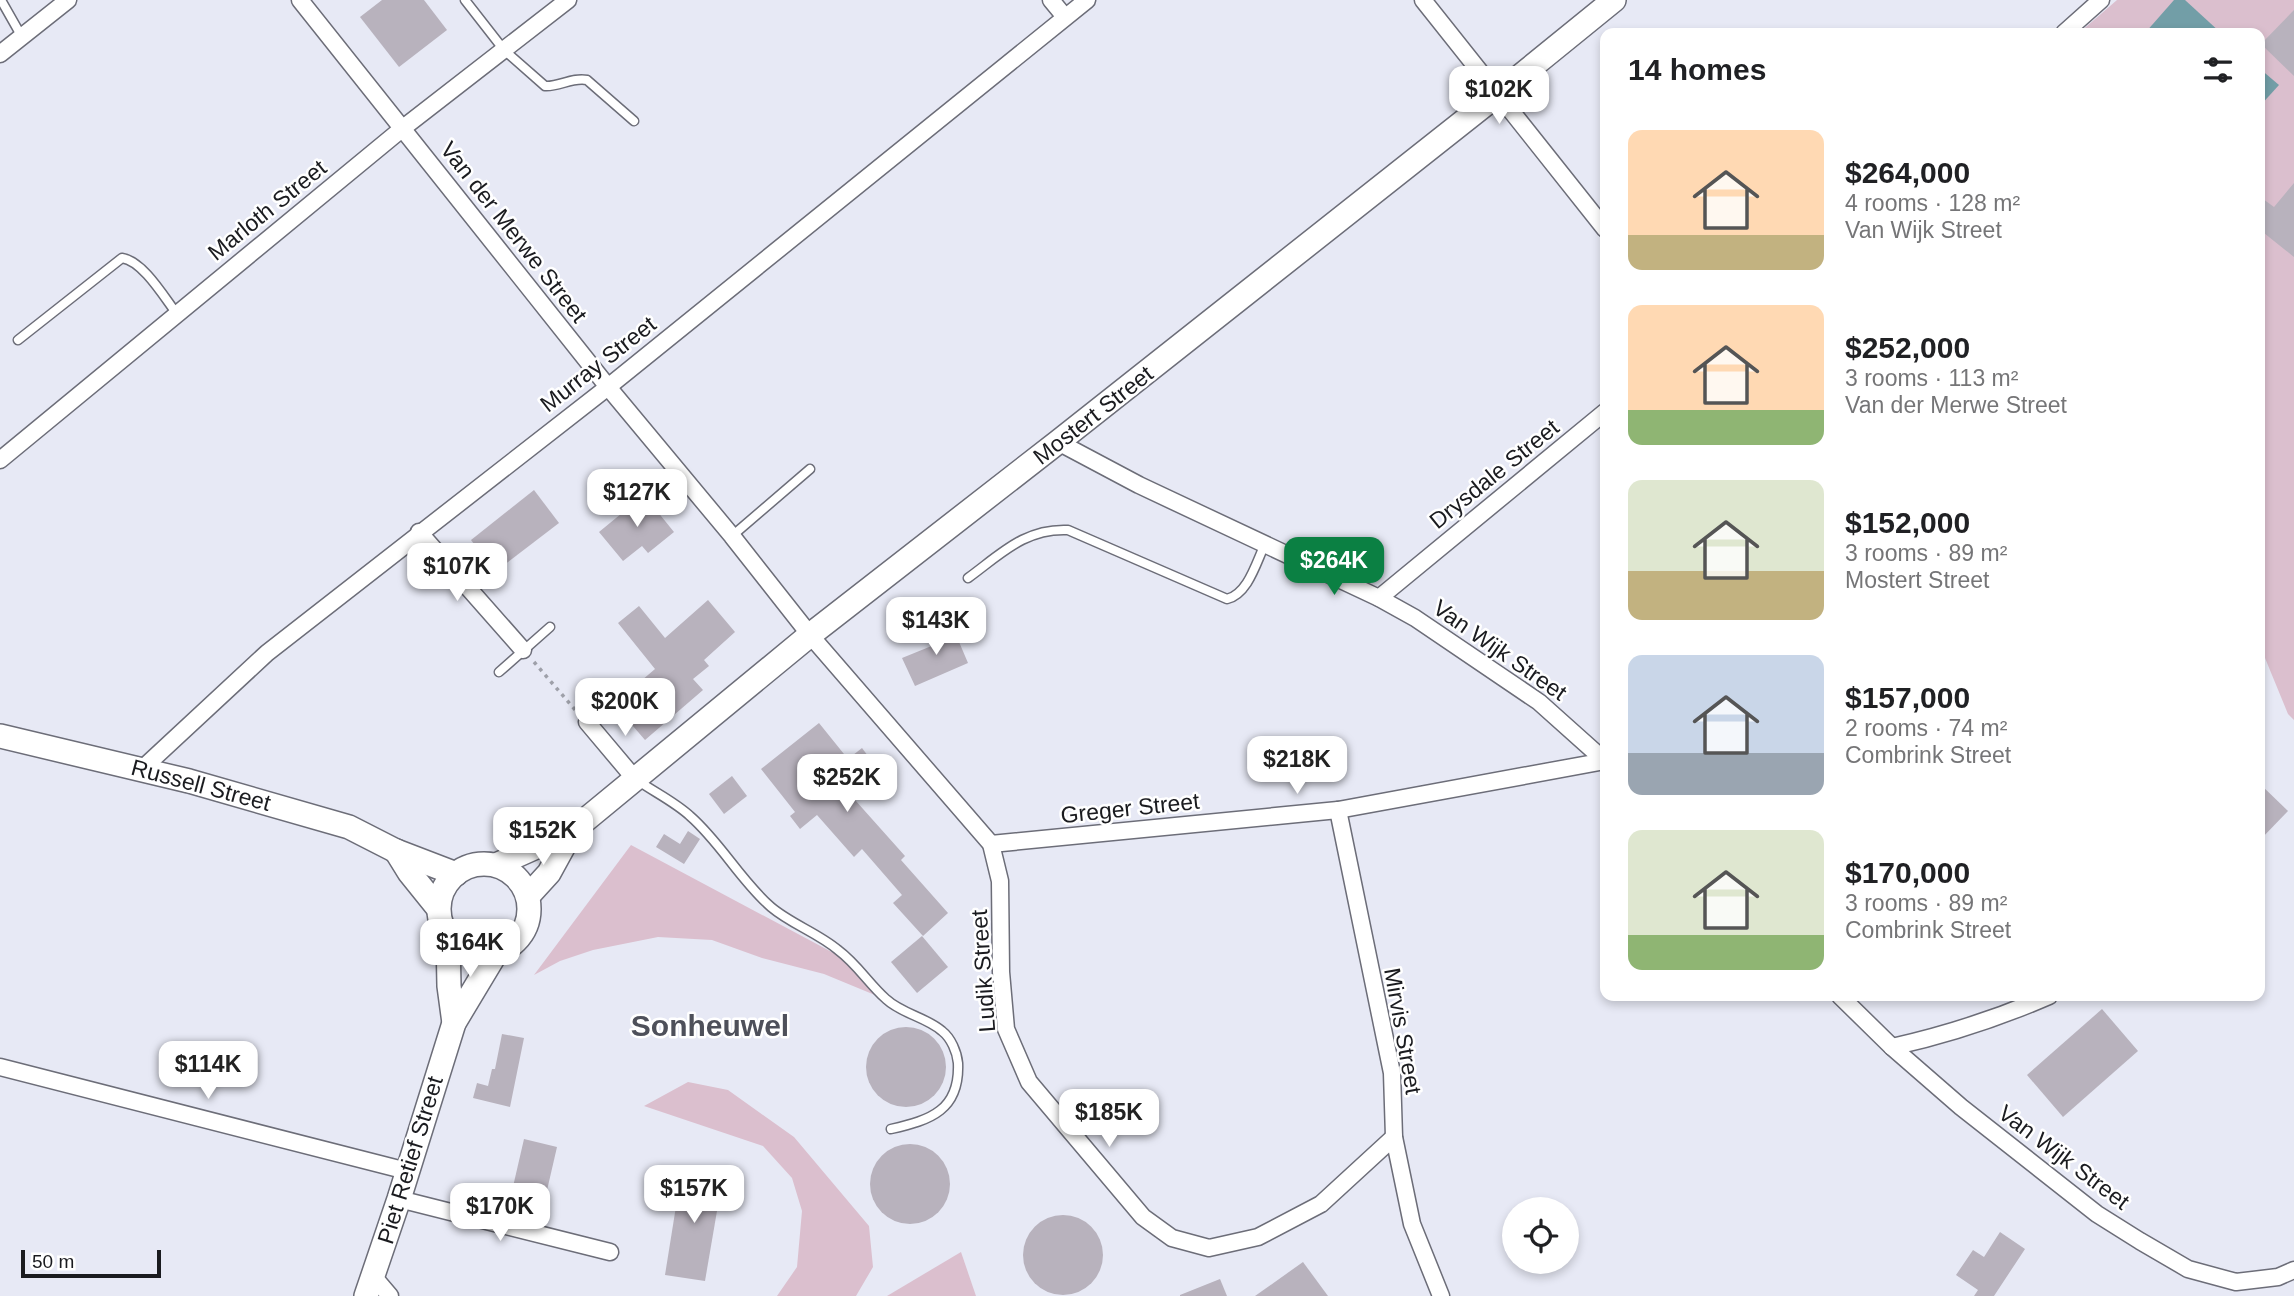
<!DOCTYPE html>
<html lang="en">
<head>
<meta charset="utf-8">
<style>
	body { margin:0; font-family:Arial,sans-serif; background:#f2f2f2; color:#202124; height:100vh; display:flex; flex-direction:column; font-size:26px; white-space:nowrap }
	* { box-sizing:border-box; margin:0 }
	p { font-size:23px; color:#757577 }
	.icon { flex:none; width:38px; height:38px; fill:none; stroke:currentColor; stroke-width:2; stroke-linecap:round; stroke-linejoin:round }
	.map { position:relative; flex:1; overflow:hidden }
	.sheet { position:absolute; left:1600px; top:28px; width:665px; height:973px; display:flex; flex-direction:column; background:#fff; border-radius:14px; box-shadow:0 4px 10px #0003 }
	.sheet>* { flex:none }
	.fabs { position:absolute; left:1502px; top:1197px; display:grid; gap:14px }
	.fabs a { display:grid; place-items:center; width:77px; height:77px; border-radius:50%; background:#fff; box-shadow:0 4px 10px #0003; font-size:35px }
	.scale { position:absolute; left:21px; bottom:18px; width:140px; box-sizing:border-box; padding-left:7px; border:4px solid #1a1b1f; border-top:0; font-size:19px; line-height:24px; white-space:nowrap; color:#1a1b1f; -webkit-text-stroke:5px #fff; paint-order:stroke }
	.price { position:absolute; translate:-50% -60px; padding:0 16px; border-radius:14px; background:#fff; color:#222; font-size:23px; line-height:46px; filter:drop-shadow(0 2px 4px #0008) }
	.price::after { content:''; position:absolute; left:50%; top:42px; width:21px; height:16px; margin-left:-10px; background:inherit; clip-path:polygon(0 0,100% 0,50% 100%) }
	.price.on { background:#0b8043; color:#fff }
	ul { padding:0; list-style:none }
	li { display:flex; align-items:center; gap:21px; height:175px; padding:0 28px }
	li span { display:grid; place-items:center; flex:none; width:196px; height:140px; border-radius:14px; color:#555 }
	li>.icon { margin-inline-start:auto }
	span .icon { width:84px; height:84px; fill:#fffc; stroke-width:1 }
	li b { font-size:30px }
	h2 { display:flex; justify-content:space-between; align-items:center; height:84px; padding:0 28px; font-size:30px }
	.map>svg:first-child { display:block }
</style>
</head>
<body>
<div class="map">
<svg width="2294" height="1296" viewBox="0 0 2294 1296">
	<rect width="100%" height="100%" fill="#e7e9f5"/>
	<g fill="#dbbfce">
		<polygon points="2117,0 2294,0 2294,720 2288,714 2265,658 2259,660 2259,33 2079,33"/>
		<polygon points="631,845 856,965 887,1000 824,974 762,958 712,940 658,937 593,950 560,961 534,975"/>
		<polygon points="688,1082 728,1090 794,1137 869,1226 873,1267 856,1296 777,1296 797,1267 802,1211 792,1178 763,1146 644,1106"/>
		<polygon points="961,1252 976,1296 887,1296"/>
	</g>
	<g fill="#729ea7">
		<polygon points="2174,0 2185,0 2221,33 2145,33"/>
		<polygon points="2259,68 2279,85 2259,107"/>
	</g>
	<g fill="#b8b2bd">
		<polygon points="382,0 424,0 447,30 399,67 360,17"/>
		<polygon points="2294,10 2294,76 2261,44"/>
		<polygon points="2294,183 2294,257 2259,229 2259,196 2274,207"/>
		<polygon points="534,490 559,523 495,572 471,540"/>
		<polygon points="644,495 674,532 648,553 642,546 623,561 599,532"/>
		<polygon points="708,600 735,632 704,660 709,666 693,679 703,690 645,740 614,704 655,669 618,623 639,606 665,638"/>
		<polygon points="951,623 968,663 915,686 902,658 934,645 929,633"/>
		<polygon points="819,723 848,759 862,748 877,768 847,791 905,856 901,860 948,913 923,936 893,903 902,895 862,849 854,857 817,815 800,829 790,816 795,812 761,769"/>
		<polygon points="732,776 747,796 724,814 709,794"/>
		<polygon points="2259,783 2288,811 2259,841"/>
		<polygon points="688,831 700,839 684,864 656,847 664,834 680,844"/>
		<polygon points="922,936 948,967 917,993 891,962"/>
		<polygon points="2102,1009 2138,1051 2063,1117 2027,1075"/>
		<circle cx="906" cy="1067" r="40"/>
		<polygon points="502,1034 524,1038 510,1107 473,1098 477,1083 488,1086 492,1069 495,1069"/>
		<polygon points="524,1139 557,1147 542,1212 509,1204"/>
		<circle cx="910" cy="1184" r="40"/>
		<polygon points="682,1169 723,1176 705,1281 665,1275"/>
		<circle cx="1063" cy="1255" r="40"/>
		<polygon points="2000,1232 2025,1249 1994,1296 1974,1296 1978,1290 1956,1275 1973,1250 1984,1257"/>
		<polygon points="1303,1262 1328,1296 1255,1296"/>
		<polygon points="1220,1279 1227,1296 1180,1296 1180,1295"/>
	</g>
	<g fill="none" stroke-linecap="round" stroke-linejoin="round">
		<g stroke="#6c6d78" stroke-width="11">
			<g id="lane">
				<polyline points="1,0 22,37"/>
				<path d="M465,0L504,50L545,86C559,87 572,77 587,80L634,121"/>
				<path d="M18,340L122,258C143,261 164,297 177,314"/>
				<polyline points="732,536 810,469"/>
				<path d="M968,578C1001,554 1025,528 1068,530L1227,599C1248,594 1256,563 1265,544"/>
				<polyline points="499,672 550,627"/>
				<path d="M637,780C654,792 675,802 690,816C721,843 740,880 771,907C791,924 818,933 838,950C857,964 869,984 886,999C902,1014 926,1017 942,1031C951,1038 957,1052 958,1063C960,1110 931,1120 891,1129"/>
			</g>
		</g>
		<g stroke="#6c6d78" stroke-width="19">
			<g id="street">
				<polyline points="300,0 608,387 732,536 810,635 991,844 1000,881 1001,972 1006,1029 1029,1082 1143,1217 1172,1238 1209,1248 1258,1237 1321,1204 1394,1137"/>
				<polyline points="1051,0 1065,17"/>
				<polyline points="1423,0 1605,229"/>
				<polyline points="2064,33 2101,0"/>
				<polyline points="0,54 68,0"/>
				<polyline points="1058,442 1139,485 1379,598 1415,618 1539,702 1605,761"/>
				<polyline points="0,460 403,128 568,0"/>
				<polyline points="419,532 523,650"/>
				<polyline points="1379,598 1605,412"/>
				<polyline points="587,722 635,779"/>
				<polyline points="142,769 267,653 608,387 1087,0"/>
				<polyline points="1338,810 1392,1073 1394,1137 1412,1224 1441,1296"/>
				<polyline points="991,844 1338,810 1605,761"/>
				<polyline points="1840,996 1892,1047 1961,1107 2097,1214 2140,1241 2188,1269 2236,1282 2278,1277 2294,1270"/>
				<path d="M1892,1047C1946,1035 1998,1018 2049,996"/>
				<polyline points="0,1067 407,1171"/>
				<polyline points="399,1199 610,1252"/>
				<polyline points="373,1276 390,1296"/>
			</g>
		</g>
		<g stroke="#6c6d78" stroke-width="26">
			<g id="secondary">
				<polyline points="0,736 189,781 349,827 396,851 456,874"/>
				<polyline points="396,851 409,872 438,908"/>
				<circle cx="484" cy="909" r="45"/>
				<polyline points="496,865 572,831 810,635 1058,442 1497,95 1614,0"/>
				<polyline points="528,896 549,873 572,831"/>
				<polyline points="448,937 449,986 454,1023"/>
				<polyline points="366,1296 399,1199 454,1023 496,953"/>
			</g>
		</g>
		<polyline stroke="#9ea0a9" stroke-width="3.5" stroke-dasharray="3.5 5" stroke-linecap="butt" points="534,662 577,712"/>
		<use href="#lane" stroke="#fff" stroke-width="8"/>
		<use href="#street" stroke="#fff" stroke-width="16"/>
		<use href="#secondary" stroke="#fff" stroke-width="23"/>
	</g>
	<g text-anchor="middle" stroke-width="5" stroke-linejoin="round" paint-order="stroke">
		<g font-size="23" fill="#1a1b1f" stroke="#fff">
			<text transform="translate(267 210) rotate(-39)" y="8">Marloth Street</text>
			<text transform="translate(514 232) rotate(52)" y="8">Van der Merwe Street</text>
			<text transform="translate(598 364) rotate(-38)" y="8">Murray Street</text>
			<text transform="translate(1093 415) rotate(-38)" y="8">Mostert Street</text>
			<text transform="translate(1494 474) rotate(-39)" y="8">Drysdale Street</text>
			<text transform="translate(1500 650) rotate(35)" y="8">Van Wijk Street</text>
			<text transform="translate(201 785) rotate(15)" y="8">Russell Street</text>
			<text transform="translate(1130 808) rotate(-6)" y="8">Greger Street</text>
			<text transform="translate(983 971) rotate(-94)" y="8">Ludik Street</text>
			<text transform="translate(1403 1031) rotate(80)" y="8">Mirvis Street</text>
			<text transform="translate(2064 1157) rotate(37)" y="8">Van Wijk Street</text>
			<text transform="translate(410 1160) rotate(-73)" y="8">Piet Retief Street</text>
		</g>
		<g font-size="30" font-weight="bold" fill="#4e505a" stroke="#fff">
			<text x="710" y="1036">Sonheuwel</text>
		</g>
	</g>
</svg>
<div class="fabs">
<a><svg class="icon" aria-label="locate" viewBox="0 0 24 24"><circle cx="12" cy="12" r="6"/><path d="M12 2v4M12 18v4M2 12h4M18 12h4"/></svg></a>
</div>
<div class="scale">50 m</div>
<b class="price" style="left:1499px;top:126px">$102K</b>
<b class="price" style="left:637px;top:529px">$127K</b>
<b class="price on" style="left:1334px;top:597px">$264K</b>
<b class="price" style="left:457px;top:603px">$107K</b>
<b class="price" style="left:936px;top:657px">$143K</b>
<b class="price" style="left:625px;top:738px">$200K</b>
<b class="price" style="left:1297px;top:796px">$218K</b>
<b class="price" style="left:847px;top:814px">$252K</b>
<b class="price" style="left:543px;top:867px">$152K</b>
<b class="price" style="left:470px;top:979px">$164K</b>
<b class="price" style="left:208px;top:1101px">$114K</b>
<b class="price" style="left:1109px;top:1149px">$185K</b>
<b class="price" style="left:694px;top:1225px">$157K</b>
<b class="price" style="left:500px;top:1243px">$170K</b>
<section class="sheet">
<h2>14 homes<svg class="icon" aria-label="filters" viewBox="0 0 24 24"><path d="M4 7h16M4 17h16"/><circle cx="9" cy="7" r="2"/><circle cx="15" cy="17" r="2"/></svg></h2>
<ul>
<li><span style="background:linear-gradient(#ffd9b3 75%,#c2b280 0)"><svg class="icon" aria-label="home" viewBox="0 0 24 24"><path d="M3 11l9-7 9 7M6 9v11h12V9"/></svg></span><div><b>$264,000</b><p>4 rooms · 128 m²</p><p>Van Wijk Street</p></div></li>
<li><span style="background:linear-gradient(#ffd9b3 75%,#8fb573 0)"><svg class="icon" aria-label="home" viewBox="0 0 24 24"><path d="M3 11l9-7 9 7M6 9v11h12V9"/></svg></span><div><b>$252,000</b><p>3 rooms · 113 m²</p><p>Van der Merwe Street</p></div></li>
<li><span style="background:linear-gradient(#dfe7d0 65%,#c2b280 0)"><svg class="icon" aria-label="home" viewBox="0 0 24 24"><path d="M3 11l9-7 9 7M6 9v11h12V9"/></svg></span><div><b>$152,000</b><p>3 rooms · 89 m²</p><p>Mostert Street</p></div></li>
<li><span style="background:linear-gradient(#c9d6e8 70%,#9aa5b1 0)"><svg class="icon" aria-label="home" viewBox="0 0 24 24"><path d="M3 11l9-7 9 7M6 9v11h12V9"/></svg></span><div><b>$157,000</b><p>2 rooms · 74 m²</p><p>Combrink Street</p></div></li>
<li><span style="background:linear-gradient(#dfe7d0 75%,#8fb573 0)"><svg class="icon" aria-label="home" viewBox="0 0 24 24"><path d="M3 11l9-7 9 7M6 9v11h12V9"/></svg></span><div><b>$170,000</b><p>3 rooms · 89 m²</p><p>Combrink Street</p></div></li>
</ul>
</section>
</div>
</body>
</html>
